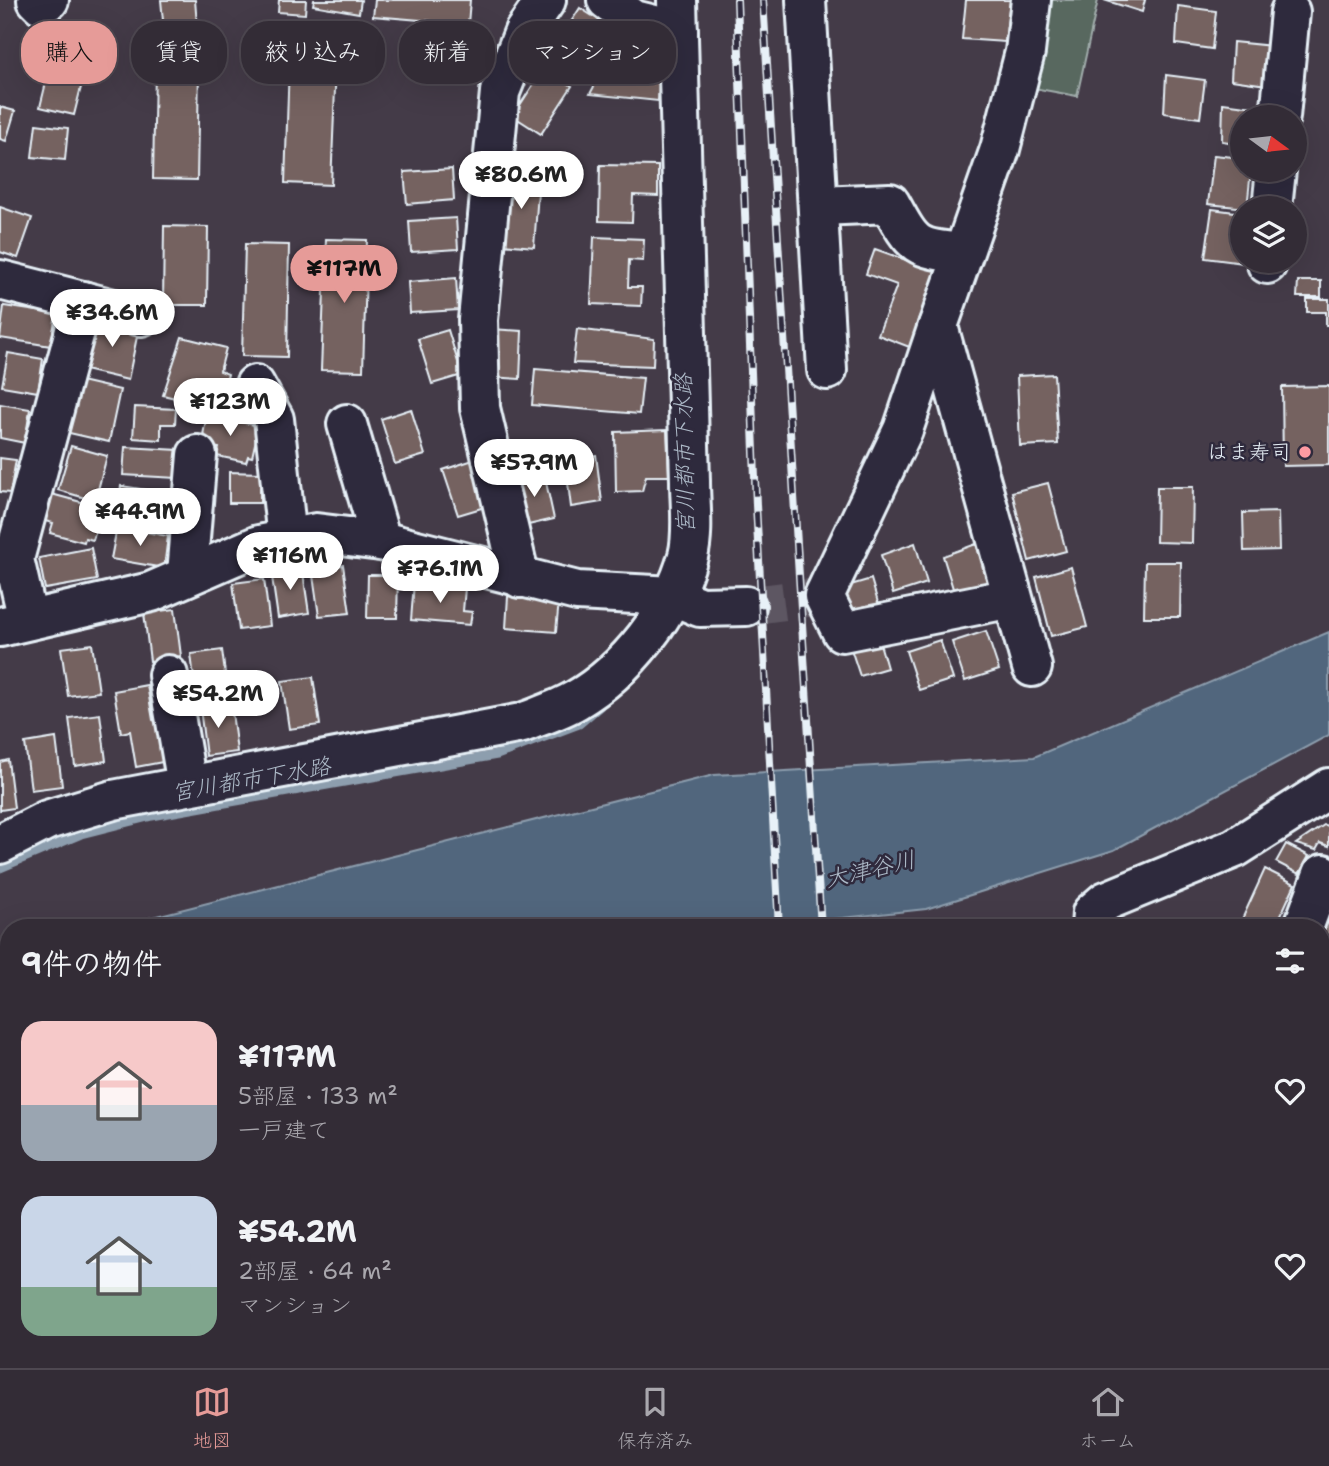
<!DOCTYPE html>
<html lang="ja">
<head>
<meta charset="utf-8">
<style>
	body { margin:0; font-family:"Shantell Sans","Klee One",sans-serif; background:#3e3842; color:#f1f3f6; height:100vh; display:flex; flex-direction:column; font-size:26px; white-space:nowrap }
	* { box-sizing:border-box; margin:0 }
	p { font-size:23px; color:#a9a7ad }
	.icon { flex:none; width:38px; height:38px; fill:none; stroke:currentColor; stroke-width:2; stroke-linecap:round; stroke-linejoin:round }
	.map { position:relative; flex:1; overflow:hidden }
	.panel { position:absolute; left:0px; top:919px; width:1330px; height:450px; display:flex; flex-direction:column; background:#332c36; border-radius:28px 28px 0 0; box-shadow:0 7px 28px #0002,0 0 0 2px #4e4851 }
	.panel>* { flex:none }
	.guide { position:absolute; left:21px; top:21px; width:700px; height:63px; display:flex; gap:14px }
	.needle { width:46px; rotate:105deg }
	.fabs { position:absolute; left:1230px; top:105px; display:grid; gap:14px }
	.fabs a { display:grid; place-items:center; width:77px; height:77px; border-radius:50%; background:#332c36; box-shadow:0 7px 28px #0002,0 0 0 2px #4e4851; font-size:35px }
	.price { position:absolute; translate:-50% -60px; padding:0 16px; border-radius:24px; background:#fff; color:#222; font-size:23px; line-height:46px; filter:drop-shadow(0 2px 4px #0008) }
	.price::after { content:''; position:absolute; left:50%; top:42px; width:21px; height:16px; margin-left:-10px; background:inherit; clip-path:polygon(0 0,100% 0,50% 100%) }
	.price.on { background:#e69b98; color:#111 }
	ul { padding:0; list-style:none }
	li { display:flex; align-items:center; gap:21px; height:175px; padding:0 21px }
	li span { display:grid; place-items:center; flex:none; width:196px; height:140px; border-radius:21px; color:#555 }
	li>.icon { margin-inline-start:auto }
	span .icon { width:84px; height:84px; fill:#fffc; stroke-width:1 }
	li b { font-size:30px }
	h2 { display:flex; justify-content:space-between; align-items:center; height:84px; padding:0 21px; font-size:30px }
	.chip { padding:0 24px; border-radius:28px; background:#332c36; box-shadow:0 7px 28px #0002,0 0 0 2px #4e4851; font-size:24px; line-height:63px }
	.chip.on { background:#e69b98; color:#111 }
	.menu { display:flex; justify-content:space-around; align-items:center; height:98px; border-top:2px solid #4e4851; background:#332c36; font-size:19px; color:#a9a7ad }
	.menu a { display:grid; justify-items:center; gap:4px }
	.menu .on { color:#e69b98 }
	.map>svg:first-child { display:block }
</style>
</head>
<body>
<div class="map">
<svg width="1329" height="1368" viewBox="0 0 1329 1368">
	<rect width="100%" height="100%" fill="#443b48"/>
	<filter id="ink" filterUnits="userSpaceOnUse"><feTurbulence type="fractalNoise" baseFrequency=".0143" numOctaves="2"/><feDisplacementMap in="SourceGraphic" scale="14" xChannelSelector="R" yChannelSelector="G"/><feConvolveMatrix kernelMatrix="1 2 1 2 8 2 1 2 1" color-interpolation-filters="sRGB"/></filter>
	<g filter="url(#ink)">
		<polygon fill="#58675e" stroke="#a0acab" stroke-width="2" points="1041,0 1098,0 1077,96 1028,87"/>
		<g fill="#51667d" stroke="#8d9eae" stroke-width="2">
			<polygon points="1329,632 1329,735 1114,850 926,909 750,928 113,927 714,775 1034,757"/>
			<polygon points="9,970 9,1104 0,1109 0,975"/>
		</g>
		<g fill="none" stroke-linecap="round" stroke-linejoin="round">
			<g stroke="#8d9eae" stroke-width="9">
				<polyline points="0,868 81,834 152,816 497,755 579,724 600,706"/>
				<polyline points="874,1362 874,1368"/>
				<polyline points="1177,1368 1179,1360"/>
			</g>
		</g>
		<g fill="#746260" stroke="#e8f1f8" stroke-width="2">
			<polygon points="161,0 195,0 198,37 165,41"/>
			<polygon points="279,0 306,0 305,14 278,12"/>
			<polygon points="314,0 361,0 359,13 313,5"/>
			<polygon points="375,0 470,0 468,24 373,16"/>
			<polygon points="966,0 1010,0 1005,42 962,39"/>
			<polygon points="1104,0 1145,0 1142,12"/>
			<polygon points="1178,6 1216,11 1212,49 1176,44"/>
			<polygon points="580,8 608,26 577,74 549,56"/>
			<polygon points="1233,42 1272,46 1267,85 1231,80"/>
			<polygon points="55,46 89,55 74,115 40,107"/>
			<polygon points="613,51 661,53 658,101 590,94"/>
			<polygon points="289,63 336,65 331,185 285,183"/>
			<polygon points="155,68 199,68 197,180 153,179"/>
			<polygon points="544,68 572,86 541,134 513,116"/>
			<polygon points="1166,75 1205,80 1200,118 1164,113"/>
			<polygon points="1223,103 1262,108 1261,117 1242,117 1242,144 1222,141"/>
			<polygon points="0,107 15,111 6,141 0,139"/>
			<polygon points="36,124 68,128 65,160 32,157"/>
			<polygon points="1214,155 1242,158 1242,170 1251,170 1247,208 1208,204"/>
			<polygon points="600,165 658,166 658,196 633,195 632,222 599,221"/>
			<polygon points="452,169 454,200 407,204 404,172"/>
			<polygon points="508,176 539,178 534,247 503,244"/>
			<polygon points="0,207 32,218 18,258 0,252"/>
			<polygon points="1212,209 1242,213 1244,263 1205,258"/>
			<polygon points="456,218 458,249 411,252 409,221"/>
			<polygon points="164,226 208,227 207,305 163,305"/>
			<polygon points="594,237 644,239 643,261 629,260 628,287 642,287 641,306 591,304"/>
			<polygon points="326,239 367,240 363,371 321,370"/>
			<polygon points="245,244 289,245 287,357 242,356"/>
			<polygon points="875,249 940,272 912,348 878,335 897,285 866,274"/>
			<polygon points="456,278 458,310 410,313 408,282"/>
			<polygon points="1298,281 1321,281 1321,297 1297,297"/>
			<polygon points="1307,299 1329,299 1329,325 1326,325 1326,312 1307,312"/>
			<polygon points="4,306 56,314 51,346 0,338"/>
			<polygon points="96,318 139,327 128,380 85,370"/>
			<polygon points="491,329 522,331 520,379 489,377"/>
			<polygon points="577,329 654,339 653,366 573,363"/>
			<polygon points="448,330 462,375 432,384 418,339"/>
			<polygon points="182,337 226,348 220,371 228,374 223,394 214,391 211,407 163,395"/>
			<polygon points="8,353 43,359 38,392 2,386"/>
			<polygon points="535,369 643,378 639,414 532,405"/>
			<polygon points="1054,374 1058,444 1020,446 1017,376"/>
			<polygon points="77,380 120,390 109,442 65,432"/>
			<polygon points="1329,386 1329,465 1283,466 1282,387"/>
			<polygon points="0,404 30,409 25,443 0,438"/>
			<polygon points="135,407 176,409 175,424 161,424 161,440 133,438"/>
			<polygon points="411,409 425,455 395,464 381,419"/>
			<polygon points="207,415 259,426 252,457 248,456 246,462 217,456 219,448 201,445"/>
			<polygon points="667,430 669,476 646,476 642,491 616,492 615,432"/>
			<polygon points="71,446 107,456 95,501 58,490"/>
			<polygon points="125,447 179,450 177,478 123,475"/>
			<polygon points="596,455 602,502 571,507 565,459"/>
			<polygon points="0,458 16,460 10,493 0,492"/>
			<polygon points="473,460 488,506 458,515 443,470"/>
			<polygon points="229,472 260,473 260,503 229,503"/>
			<polygon points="544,473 554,519 524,526 514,479"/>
			<polygon points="1048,483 1066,551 1029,561 1012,492"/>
			<polygon points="121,486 174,494 169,526 116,518"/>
			<polygon points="1157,487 1193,487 1192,543 1156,542"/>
			<polygon points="44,492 103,508 93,540 85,538 84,542 50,533 53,523 37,519"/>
			<polygon points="1278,512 1279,550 1244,551 1243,513"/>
			<polygon points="117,527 168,536 164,568 111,559"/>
			<polygon points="915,543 927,583 893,594 881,555"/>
			<polygon points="976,544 989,584 955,595 943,556"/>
			<polygon points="91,548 97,580 45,589 39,558"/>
			<polygon points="1145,562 1181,562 1180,617 1144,617"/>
			<polygon points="343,565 350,613 319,616 312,569"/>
			<polygon points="302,566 309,613 278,618 271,570"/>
			<polygon points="1071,567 1087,627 1051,636 1036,577"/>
			<polygon points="368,575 398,575 397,618 367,618"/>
			<polygon points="264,579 270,626 239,630 233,583"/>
			<polygon points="871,579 879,606 852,615 844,587"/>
			<polygon points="414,583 465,588 463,611 472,612 470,625 411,620"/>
			<polygon points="508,596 559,600 556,632 506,628"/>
			<polygon points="175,609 181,656 150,661 144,613"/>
			<polygon points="986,631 999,670 965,681 952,642"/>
			<polygon points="879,640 887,668 860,676 851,649"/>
			<polygon points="940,640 953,679 919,690 906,651"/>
			<polygon points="92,644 99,692 68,696 61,648"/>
			<polygon points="222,650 228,697 197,702 191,654"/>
			<polygon points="313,677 320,725 289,729 282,681"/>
			<polygon points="147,685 153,720 161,723 168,761 136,767 130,731 121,733 114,691"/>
			<polygon points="231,704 237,752 206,756 200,708"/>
			<polygon points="100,714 106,761 75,766 69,718"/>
			<polygon points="56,738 62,786 31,790 25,743"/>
			<polygon points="8,760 14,808 0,810 0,762"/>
			<polygon points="1324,825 1329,826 1329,846 1320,843 1316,850 1296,844"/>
			<polygon points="1286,844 1309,856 1299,874 1276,862"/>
			<polygon points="1265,869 1295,884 1275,928 1238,928"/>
			<polygon points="1311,919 1329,921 1329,968 1321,967 1321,928"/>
			<polygon points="1321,973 1329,974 1329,994 1321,993"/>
			<polygon points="1321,998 1329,999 1329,1033 1321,1032"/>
			<polygon points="1328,1071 1329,1071 1329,1141 1321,1139 1321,1084 1325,1085"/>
			<polygon points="1321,1150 1329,1152 1329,1199 1321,1198"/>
			<polygon points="1321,1204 1329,1205 1329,1240 1321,1239"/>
			<polygon points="0,1237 9,1247 9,1269 0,1277"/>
			<polygon points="9,1297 9,1332 0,1322 0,1305"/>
			<polygon points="1321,1339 1324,1339 1321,1365 1264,1360 1321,1360"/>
			<polygon points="81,1360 125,1360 134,1368 80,1368"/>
			<polygon points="161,1360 192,1360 201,1368 155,1368"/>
			<polygon points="291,1360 324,1360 320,1368 288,1368"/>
			<polygon points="386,1360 425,1360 424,1368 385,1368"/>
			<polygon points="470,1360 510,1360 508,1368 487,1368"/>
			<polygon points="927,1360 972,1360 969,1368 924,1368"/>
			<polygon points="1017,1360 1059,1360 1056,1368 1014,1368"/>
			<polygon points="1123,1360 1166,1360 1164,1368 1141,1368 1123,1364"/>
		</g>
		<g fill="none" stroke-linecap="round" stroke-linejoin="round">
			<polyline stroke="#5d5662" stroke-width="38" stroke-dasharray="38 19" stroke-linecap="butt" points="746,606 824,596"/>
			<g stroke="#e8f1f8" stroke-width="44">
				<g id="minor">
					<polyline points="37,0 41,4 49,0"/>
					<polyline points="607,0 634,20 678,31"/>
					<polyline points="806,0 827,370"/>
					<polyline points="1031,0 1025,52 1000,149 938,326 1032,667"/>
					<polyline points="1280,117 1290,12"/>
					<path d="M820,206L890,203C914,247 914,248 963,253"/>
					<polyline points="1272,208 1276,170"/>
					<polyline points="1267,264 1268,261"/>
					<polyline points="0,280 141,316"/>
					<polyline points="938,326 903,430 824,596 842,632 1012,598"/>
					<polyline points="255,385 274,419 287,539"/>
					<polyline points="347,424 381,541"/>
					<polyline points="187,574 197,455"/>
					<polyline points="520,578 480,408 478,320 500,92 524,32 546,0"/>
					<polyline points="28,620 14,559 83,301"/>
					<polyline points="0,627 151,592 259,545 316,533 381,541 577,591 674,596 700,607 746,606"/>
					<polyline points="168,675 187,785"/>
					<path d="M0,844L47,820L113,800L522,723C539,716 559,710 576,700C626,671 673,612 688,556C694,533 690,504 690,481L677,0"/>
					<polyline points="1091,928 1092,913 1106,901 1235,848 1329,788"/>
					<polyline points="1303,928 1323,874"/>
					<polyline points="0,1204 9,1199"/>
					<polyline points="57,1360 65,1368"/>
					<polyline points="219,1360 231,1368"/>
					<polyline points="751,1360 754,1368"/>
					<polyline points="20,1368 31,1360"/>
					<polyline points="441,1368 444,1360"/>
					<polyline points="633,1368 640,1362 647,1368"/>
					<polyline points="981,1368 984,1360"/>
					<polyline points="1099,1368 1106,1360"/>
				</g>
			</g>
			<use href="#minor" stroke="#2f2a3d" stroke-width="38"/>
			<g stroke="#e8f1f8" stroke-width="8">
				<g id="rail">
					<polyline points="737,0 756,505 779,928"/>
					<polyline points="763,0 821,928"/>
					<polyline points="814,1360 815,1368"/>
					<polyline points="844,1360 845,1368"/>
				</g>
			</g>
			<use href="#rail" stroke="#2f2a3d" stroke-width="5" stroke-dasharray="16" stroke-linecap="butt"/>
		</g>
	</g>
	<circle fill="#ff9aa2" stroke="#2f2a3d" stroke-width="2.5" cx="1305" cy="452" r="7"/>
	<g text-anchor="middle" stroke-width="5" stroke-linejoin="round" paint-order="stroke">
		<g font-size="21" fill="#e8f1f8" stroke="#2f2a3d" text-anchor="end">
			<text x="1291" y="459">はま寿司</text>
		</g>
		<g font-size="23" font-style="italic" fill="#acb9c7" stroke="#2f2a3d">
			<text transform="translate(684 454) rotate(-91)" y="8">宮川都市下水路</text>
			<text transform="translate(251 779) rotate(-10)" y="8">宮川都市下水路</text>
			<text transform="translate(870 869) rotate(-13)" y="8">大津谷川</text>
		</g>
	</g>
</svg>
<div class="fabs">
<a><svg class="needle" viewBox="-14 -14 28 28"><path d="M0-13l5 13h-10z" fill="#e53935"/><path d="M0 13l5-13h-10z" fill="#a9a7ad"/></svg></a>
<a><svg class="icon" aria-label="layers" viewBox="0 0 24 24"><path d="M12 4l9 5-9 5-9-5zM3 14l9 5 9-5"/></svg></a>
</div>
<b class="price" style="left:521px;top:211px">¥80.6M</b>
<b class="price on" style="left:344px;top:305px">¥117M</b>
<b class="price" style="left:112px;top:349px">¥34.6M</b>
<b class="price" style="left:230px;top:438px">¥123M</b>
<b class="price" style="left:534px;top:499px">¥57.9M</b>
<b class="price" style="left:140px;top:548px">¥44.9M</b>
<b class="price" style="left:290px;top:592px">¥116M</b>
<b class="price" style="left:440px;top:605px">¥76.1M</b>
<b class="price" style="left:218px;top:730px">¥54.2M</b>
<div class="guide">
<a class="chip on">購入</a>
<a class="chip">賃貸</a>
<a class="chip">絞り込み</a>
<a class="chip">新着</a>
<a class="chip">マンション</a>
</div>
<section class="panel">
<h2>9件の物件<svg class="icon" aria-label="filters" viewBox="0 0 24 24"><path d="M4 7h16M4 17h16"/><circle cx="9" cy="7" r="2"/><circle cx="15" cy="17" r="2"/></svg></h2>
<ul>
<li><span style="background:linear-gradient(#f6c9c9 60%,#9aa5b1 0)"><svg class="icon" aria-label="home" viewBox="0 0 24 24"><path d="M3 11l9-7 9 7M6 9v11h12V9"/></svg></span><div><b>¥117M</b><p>5部屋 · 133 m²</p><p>一戸建て</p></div><svg class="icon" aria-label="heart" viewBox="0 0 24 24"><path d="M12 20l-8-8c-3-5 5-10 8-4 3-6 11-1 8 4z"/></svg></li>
<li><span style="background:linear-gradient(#c9d6e8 65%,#7fa58c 0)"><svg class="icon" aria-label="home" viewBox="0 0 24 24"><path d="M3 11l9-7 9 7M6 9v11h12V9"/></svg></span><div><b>¥54.2M</b><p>2部屋 · 64 m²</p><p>マンション</p></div><svg class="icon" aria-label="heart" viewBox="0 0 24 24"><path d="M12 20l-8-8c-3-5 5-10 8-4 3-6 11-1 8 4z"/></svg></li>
</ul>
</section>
</div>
<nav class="menu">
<a class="on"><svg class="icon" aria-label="map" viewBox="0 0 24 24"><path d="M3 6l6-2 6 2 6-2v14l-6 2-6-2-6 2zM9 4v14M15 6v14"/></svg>地図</a>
<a><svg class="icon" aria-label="saved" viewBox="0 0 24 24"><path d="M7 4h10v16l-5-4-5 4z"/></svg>保存済み</a>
<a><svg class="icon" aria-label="home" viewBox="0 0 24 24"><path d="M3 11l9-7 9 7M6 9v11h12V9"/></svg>ホーム</a>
</nav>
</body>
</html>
